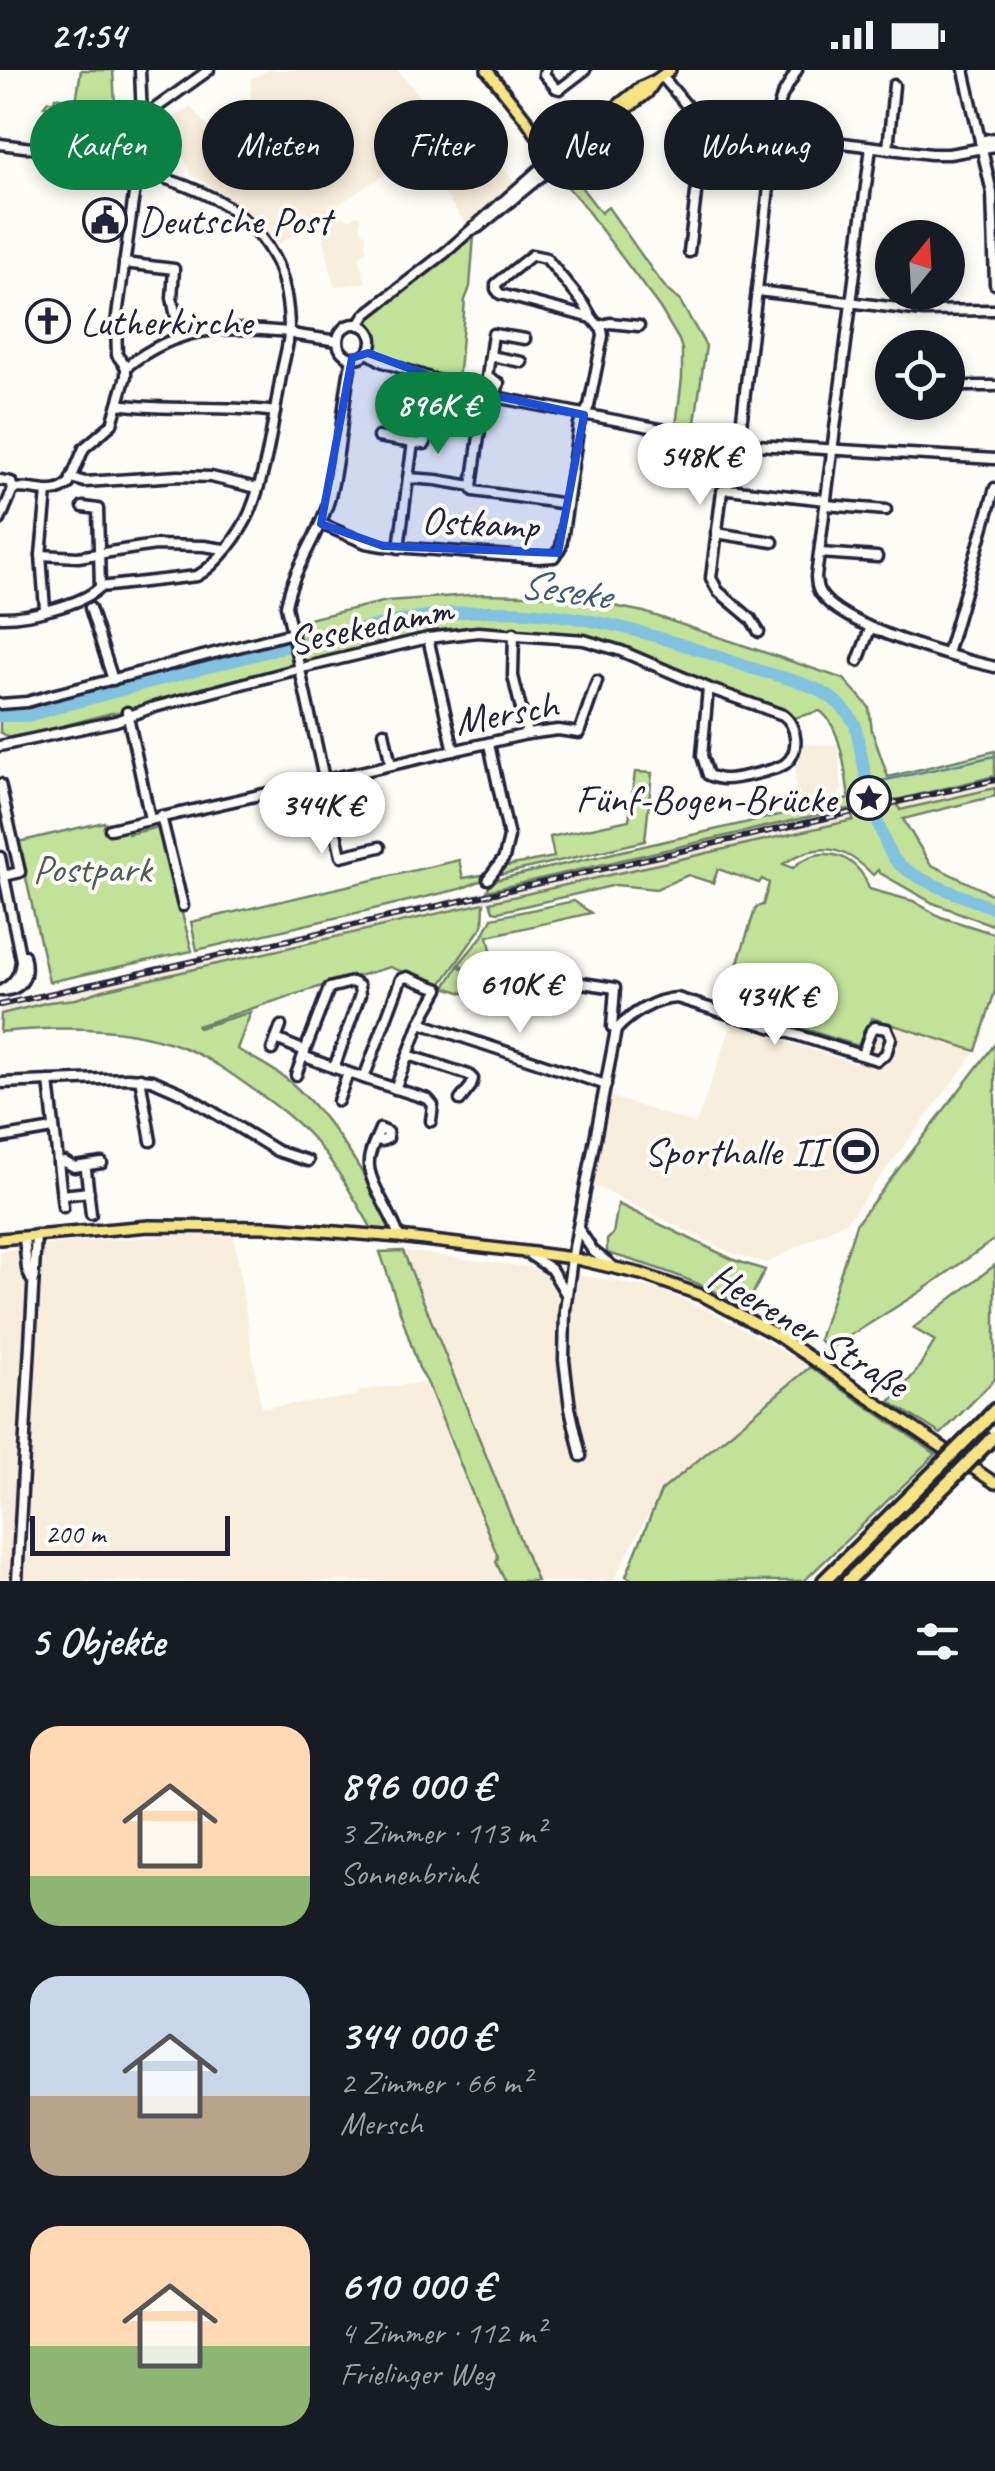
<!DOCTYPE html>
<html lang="de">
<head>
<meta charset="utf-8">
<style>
	body { margin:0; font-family:Caveat,sans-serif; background:#242831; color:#f1f3f6; height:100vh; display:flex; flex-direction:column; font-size:38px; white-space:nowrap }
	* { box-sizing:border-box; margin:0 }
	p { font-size:32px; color:#9ea1a6 }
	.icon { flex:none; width:55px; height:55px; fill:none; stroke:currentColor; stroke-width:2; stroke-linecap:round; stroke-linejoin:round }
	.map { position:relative; height:1511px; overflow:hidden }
	.panel { display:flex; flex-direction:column; background:#171b24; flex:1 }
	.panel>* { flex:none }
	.banner { position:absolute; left:30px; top:30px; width:935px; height:90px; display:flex; gap:20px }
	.needle { width:65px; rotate:18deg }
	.fabs { position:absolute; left:875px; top:150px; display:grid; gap:20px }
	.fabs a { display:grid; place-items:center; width:90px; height:90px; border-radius:50%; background:#171b24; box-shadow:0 5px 15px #0003; font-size:50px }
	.scale { position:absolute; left:30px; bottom:25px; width:200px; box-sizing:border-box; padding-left:10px; border:5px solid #22223b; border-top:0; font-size:28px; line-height:35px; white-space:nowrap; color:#22223b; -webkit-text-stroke:8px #fdfcf7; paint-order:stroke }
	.price { position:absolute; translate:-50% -85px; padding:0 22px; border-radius:35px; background:#fff; color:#222; font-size:32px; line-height:65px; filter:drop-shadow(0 2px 5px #0008) }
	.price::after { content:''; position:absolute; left:50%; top:60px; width:30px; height:22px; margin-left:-15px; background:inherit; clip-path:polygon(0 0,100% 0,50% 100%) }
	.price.current { background:#0b8043; color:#fff }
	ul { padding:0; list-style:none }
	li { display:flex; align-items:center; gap:30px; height:250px; padding:0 30px }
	li span { display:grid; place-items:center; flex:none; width:280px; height:200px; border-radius:30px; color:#555 }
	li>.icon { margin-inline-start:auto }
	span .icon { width:120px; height:120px; fill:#fffc; stroke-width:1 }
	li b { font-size:42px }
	h2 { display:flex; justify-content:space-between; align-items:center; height:120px; padding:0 30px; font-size:42px }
	.chip { padding:0 35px; border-radius:45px; background:#171b24; box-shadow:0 5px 15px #0003; font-size:35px; line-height:90px }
	.chip.current { background:#0b8043; color:#fff }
	.status { display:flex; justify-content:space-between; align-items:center; height:70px; padding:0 50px; background:#171b24; direction:ltr }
	.status svg { height:28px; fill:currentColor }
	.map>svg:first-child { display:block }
</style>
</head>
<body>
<div class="status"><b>21:54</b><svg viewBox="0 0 49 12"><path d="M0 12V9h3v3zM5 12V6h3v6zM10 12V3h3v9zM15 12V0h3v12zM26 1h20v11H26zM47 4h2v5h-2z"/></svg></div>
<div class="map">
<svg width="995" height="1511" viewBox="0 0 995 1511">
	<rect width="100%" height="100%" fill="#fdfcf7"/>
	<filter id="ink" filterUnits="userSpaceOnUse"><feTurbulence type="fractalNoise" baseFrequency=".01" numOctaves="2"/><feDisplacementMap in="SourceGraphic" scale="20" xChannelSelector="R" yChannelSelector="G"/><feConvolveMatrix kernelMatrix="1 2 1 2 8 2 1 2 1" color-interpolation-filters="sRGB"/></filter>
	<g filter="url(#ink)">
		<g fill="#f8eedd">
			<polygon points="268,0 397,0 431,38 445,26 516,114 467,156 416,83 278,175 250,143 206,113 191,105 188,95 161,59 190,36 225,77 249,48 251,9"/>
			<polygon points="337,144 351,149 356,145 361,146 360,157 366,165 366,182 359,187 366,212 334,217 324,169 330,149"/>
			<polygon points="800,674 838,675 842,719 838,726 796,736 795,690"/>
			<polygon points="995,706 995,718 895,741 893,730"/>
			<polygon points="856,738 858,749 103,920 76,929 49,932 0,944 0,932 834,741"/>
			<polygon points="872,947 976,981 847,1151 767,1193 736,1185 593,1115 611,1027 696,1054 732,954 856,994"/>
			<polygon points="180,1165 234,1166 261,1338 358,1326 358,1321 427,1312 498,1488 496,1492 505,1511 0,1511 0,1181 74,1172"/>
			<polygon points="403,1181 557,1201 657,1219 716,1244 810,1297 661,1421 613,1511 537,1511"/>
		</g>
		<g fill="#c2e199" stroke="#72826a" stroke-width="2.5">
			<polygon points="81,0 113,0 115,34 126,43 134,44 133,75 123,87 83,81 87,65 89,65 94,55 92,53 93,44 87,42 86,45 44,36 48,31 54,31 55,27 76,32"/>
			<polygon points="566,97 601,143 608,137 652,200 668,221 680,231 706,276 694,359 676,356 682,308 682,279 679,270 660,238 580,131 557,105"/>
			<polygon points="474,166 470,217 465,230 458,313 380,285 375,280 377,267 368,251 385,235"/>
			<path d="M484,524L563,526L644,542L844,609L869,637L872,661L888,707L995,681V706L896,730L900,740L995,718V726L903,749L930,794L995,826V856L933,833L880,803L878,800L873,805C844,775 818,771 783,794L793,798C819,772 859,784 869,819L913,831L941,847L995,864V921L976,981L872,948L862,977L727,935L725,932L756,837L763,835L769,813L762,809L759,813L718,799L713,813L688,805L656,819L616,815L498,842L493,841L490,832L853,750L851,739L834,741L487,821L491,811L849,729C846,704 841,655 820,641L794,648L595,571L517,562L423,568L150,637C137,637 123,644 111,643L36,663L9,667L0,662V633L8,635L300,561L295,552L387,531Z"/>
			<polygon points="635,702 652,703 645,771 503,804 498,802 502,797 554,787 550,767 629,750"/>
			<polygon points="104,752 106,758 122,755 128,764 159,757 192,881 49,912 18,772"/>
			<polygon points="459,790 463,808 488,804 483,810 460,819 197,880 191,852"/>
			<polygon points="574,831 591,843 488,866 503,936 445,917 458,896 470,903 459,894 484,864 492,848"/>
			<path d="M484,833L483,855L440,916L390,897L319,917L197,956L198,958L251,942L237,979C258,991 280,1002 297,1018C337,1056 365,1105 390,1153V1160L372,1159C355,1130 339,1100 318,1075C300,1053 277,1036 254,1020C232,1004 208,987 182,977C126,955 59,956 0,962L1,944L49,932L76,929L103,920Z"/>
			<polygon points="995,974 995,1169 920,1222 829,1279 819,1270 856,1154"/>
			<path d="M618,1134L734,1190L765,1200L749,1231L744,1237C699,1211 657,1197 607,1183V1170L613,1164Z"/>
			<polygon points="403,1181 537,1511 505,1511 496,1492 498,1487 427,1312 419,1298 380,1182"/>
			<polygon points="995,1195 995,1309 941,1364 890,1332 916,1302 935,1271 913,1258"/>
			<polygon points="810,1297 936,1384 804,1511 634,1511 626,1506 661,1421"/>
		</g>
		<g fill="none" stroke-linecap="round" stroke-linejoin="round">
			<polyline stroke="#5a829e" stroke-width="2.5" points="868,714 995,686"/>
			<path stroke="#80c2e0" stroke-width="12" d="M0,646H27C119,620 213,595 306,572C366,558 425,542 486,541C575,539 662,566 745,596C787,611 831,612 855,654C862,685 877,779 901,796C928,816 965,826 995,839"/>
			<g stroke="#22223b" stroke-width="15">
				<g id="minor">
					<polyline points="545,0 544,4 556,18 560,19 585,0"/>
					<polyline points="964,0 992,123 995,214"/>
					<polyline points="662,6 701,53 706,56 931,84 949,84 995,76"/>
					<polyline points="142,48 209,0"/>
					<polyline points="980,71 995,68"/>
					<polyline points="0,74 40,79 97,94 126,98"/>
					<path d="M871,77L816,507C817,514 816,517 820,523C841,557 955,588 995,597"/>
					<polyline points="888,79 894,15"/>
					<circle cx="138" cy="98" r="11"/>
					<polyline points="138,87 142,48 140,0"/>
					<polyline points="472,160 479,157 556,94"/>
					<polyline points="689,182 697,115 713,93 718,58"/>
					<polyline points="124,193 174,199 172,228 180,266"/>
					<polyline points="757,221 923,241 995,240"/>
					<circle cx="355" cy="271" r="17"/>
					<polyline points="359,255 366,244 446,182 552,88"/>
					<polyline points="599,256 610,253 639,256"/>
					<polyline points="368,283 383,292 433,309 495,327 739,374 995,389"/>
					<polyline points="490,286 522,292"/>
					<path d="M352,288C342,334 341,382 330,427C320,465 293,497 286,536L341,786L380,777"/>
					<path d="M126,297C181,254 224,257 290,262L297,265L338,271"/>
					<polyline points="126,297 117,285 116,253 136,110"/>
					<polyline points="948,316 995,316"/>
					<polyline points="495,327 499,313 487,307 493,264 525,269"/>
					<path d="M118,334C170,342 223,334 275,342"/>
					<polyline points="378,367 413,373 408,408"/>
					<polyline points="413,373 425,374 427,357"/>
					<polyline points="739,374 778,40 782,26 797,0"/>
					<polyline points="71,408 85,412 178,406 211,407 257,418"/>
					<polyline points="0,410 11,412 13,419 0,450"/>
					<polyline points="472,416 485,324"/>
					<path d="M13,419C33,415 51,429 69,414L84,378L112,354L126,306V297"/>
					<polyline points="826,435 886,440"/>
					<polyline points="83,437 98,439 100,517"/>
					<polyline points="321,454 366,473 383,476 538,488 554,487 561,477 579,354 589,336 603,266 602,260 592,248 500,224 496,219 496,214 532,185 546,188 584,234 592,248"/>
					<polyline points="716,463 773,472"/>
					<polyline points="399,478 408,408 436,410 472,416 474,421 567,434"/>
					<polyline points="820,483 877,487"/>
					<polyline points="41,485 78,487 155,475 204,476 224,479"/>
					<polyline points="90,538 113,610"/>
					<polyline points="45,539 41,485 47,422"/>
					<path d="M0,547C24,548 83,535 100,517L197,506C217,495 241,463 250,442C267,400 273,351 281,306C283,292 289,275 289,261C289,238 285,206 273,186C245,135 200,120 149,103"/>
					<polyline points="759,562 751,549 718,521 711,508 722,421 728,419 826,430"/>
					<polyline points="514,563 513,606 527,664"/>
					<polyline points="428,568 454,681"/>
					<polyline points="947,584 995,418"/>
					<polyline points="858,591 870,559"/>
					<polyline points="0,634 27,632 52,625 292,563"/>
					<polyline points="127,642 150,749"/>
					<polyline points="384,662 391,695"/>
					<path d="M0,676L116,651L151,638L306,597L428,568L478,562L584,570L621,581L708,618L783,645C797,655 801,682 785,694C776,700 734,710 723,709C717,709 714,707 708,705L702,686L708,618"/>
					<polyline points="0,714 20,802 4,806"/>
					<polyline points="161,746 183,836"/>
					<polyline points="110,759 527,664 558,660 579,663 597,611"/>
					<path d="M0,787L21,890C20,905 14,914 0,921"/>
					<polyline points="488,809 504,788 509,767 489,674"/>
					<polyline points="569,909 569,911 615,918 612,957 616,960"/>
					<path d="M3,921C24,919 29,905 24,885"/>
					<polyline points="420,953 606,1015"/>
					<polyline points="276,969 305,981"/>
					<polyline points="272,980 281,956"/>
					<polyline points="408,985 469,1005 473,1009 471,1016 460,1030"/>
					<path d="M334,998L360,925L359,916L352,912L329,918L303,986C344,1002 386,1016 428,1029L433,1035L431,1051"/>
					<polyline points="296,1005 303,986"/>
					<polyline points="140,1008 151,1071"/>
					<polyline points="364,1008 401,909 407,907 439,919 420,953 395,1019"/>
					<polyline points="49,1011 63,1137"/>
					<polyline points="0,1013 128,1008 152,1010 182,1023 277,1081 308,1091"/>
					<polyline points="338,1031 348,1003"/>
					<path d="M380,1059C376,1069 370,1079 369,1090C366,1111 393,1144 399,1167"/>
					<polyline points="0,1068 53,1059"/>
					<polyline points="376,1070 382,1071 388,1068 387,1062 380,1059"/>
					<polyline points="58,1093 65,1092 74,1097 102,1093"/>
					<polyline points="86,1100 91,1144"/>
					<polyline points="62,1125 89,1122"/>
					<polyline points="578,1158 593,1181 611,1195"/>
					<polyline points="24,1167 27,1199 31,1209"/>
					<polyline points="530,1185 551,1199 566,1224"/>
					<path d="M581,1386L570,1338L564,1290L565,1240L572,1188L616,960C631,944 654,929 677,928L877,990L886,984L891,968L887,959L875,957L871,960L862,985"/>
					<polyline points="17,1511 36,1165"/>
				</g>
			</g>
			<g stroke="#22223b" stroke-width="16">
				<g id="major">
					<polyline points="487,0 528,52 556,94 647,23 656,10"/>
					<path d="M540,63C550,72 559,73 572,72"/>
					<polyline points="552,88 641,17 656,10 670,0"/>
					<polyline points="0,1169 149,1156 271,1157 399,1167 534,1183 572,1188 641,1204 704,1226 775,1264 995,1413"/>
				</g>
			</g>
			<g stroke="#22223b" stroke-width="19">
				<g id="highway">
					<polyline points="982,1354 995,1340"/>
					<polyline points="824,1511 938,1398"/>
					<polyline points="848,1511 951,1410"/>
				</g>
			</g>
			<use href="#minor" stroke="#fdfcf7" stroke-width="8"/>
			<use href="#major" stroke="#f6e381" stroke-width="9"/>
			<use href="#highway" stroke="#f6e381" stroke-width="11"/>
			<g stroke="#22223b" stroke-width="6">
				<polyline id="rail" points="0,935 995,710"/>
			</g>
			<use href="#rail" stroke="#fdfcf7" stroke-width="2.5" stroke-dasharray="8" stroke-linecap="butt"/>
			<g stroke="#22223b" stroke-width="19" stroke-linecap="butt">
				<g id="highway-bridge">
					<polyline points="938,1398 982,1354"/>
					<polyline points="951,1410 994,1366"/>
				</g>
			</g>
			<use href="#highway-bridge" stroke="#f6e381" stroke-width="11"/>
		</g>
	</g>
	<path fill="#1d4ed8" fill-opacity="0.2" stroke="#1d4ed8" stroke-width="8" stroke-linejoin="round" d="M368,283L465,319L584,345L558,483L383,476L321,454L352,288Z"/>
	<defs>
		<g id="civic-ring" transform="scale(2.25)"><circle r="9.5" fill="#fdfcf7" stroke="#22223b" stroke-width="1.5"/><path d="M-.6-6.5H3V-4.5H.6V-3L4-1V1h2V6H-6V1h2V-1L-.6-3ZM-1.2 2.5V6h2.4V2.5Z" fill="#22223b"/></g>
		<g id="church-ring" transform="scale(2.25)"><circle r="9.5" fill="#fdfcf7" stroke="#22223b" stroke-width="1.5"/><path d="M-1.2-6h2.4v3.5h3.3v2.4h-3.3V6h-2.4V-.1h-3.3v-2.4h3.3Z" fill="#22223b"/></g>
		<g id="sight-ring" transform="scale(2.25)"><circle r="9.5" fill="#fdfcf7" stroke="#22223b" stroke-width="1.5"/><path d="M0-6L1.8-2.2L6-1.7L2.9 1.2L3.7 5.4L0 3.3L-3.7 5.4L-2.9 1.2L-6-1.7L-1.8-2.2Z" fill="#22223b"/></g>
		<g id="stadium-ring" transform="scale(2.25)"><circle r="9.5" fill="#fdfcf7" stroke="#22223b" stroke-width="1.5"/><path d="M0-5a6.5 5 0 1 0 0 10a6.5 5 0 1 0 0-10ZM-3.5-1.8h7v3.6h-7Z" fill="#22223b"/></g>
	</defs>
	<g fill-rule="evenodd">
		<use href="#civic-ring" x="105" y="150"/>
		<use href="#church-ring" x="48" y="251"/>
		<use href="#sight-ring" x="869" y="728"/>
		<use href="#stadium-ring" x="856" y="1081"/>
	</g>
	<g text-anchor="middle" stroke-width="8" stroke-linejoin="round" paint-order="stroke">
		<g font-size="40" fill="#22223b" stroke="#fdfcf7" text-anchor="start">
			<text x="138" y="164">Deutsche Post</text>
			<text x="80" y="265">Lutherkirche</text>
			<text x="836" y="742" text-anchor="end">Fünf-Bogen-Brücke</text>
			<text x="824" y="1095" text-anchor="end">Sporthalle II</text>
		</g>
		<g font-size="40" fill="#22223b" stroke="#fdfcf7">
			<text transform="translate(480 452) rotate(3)" y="14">Ostkamp</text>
			<text transform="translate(370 554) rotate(-12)" y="14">Sesekedamm</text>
			<text transform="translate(506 642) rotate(-10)" y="14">Mersch</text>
			<text transform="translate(809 1259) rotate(31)" y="14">Heerener Straße</text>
		</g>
		<g font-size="40" fill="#525b57" stroke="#fdfcf7">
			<text x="92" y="812">Postpark</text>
		</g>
		<g font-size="42" font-style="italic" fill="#435a75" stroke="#fdfcf7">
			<text transform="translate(565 518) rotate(8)" y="15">Seseke</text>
		</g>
	</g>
</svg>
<div class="fabs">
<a><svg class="needle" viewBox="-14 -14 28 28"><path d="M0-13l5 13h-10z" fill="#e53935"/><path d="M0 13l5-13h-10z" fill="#9ea1a6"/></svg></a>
<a><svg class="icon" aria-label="locate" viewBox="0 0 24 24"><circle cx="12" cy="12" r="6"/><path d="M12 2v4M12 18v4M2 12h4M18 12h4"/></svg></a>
</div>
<div class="scale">200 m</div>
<b class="price current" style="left:438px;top:387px">896K €</b>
<b class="price" style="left:700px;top:438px">548K €</b>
<b class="price" style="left:322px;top:787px">344K €</b>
<b class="price" style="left:520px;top:966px">610K €</b>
<b class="price" style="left:775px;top:978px">434K €</b>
<div class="banner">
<a class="chip current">Kaufen</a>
<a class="chip">Mieten</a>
<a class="chip">Filter</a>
<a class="chip">Neu</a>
<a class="chip">Wohnung</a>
</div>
</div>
<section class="panel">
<h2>5 Objekte<svg class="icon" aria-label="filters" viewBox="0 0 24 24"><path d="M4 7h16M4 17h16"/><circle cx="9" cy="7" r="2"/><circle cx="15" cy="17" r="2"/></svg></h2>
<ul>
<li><span style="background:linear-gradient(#ffd9b3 75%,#8fb573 0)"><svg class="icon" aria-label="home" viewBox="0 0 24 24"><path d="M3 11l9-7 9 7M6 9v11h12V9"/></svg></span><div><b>896 000 €</b><p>3 Zimmer · 113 m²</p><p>Sonnenbrink</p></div></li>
<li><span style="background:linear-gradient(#c9d6e8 60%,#b9a48a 0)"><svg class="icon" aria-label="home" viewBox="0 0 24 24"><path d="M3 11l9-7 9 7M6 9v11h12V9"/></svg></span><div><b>344 000 €</b><p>2 Zimmer · 66 m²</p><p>Mersch</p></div></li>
<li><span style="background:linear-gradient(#ffd9b3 60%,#8fb573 0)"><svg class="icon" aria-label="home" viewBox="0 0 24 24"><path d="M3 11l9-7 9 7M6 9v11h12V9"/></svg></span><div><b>610 000 €</b><p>4 Zimmer · 112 m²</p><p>Frielinger Weg</p></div></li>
</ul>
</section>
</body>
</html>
